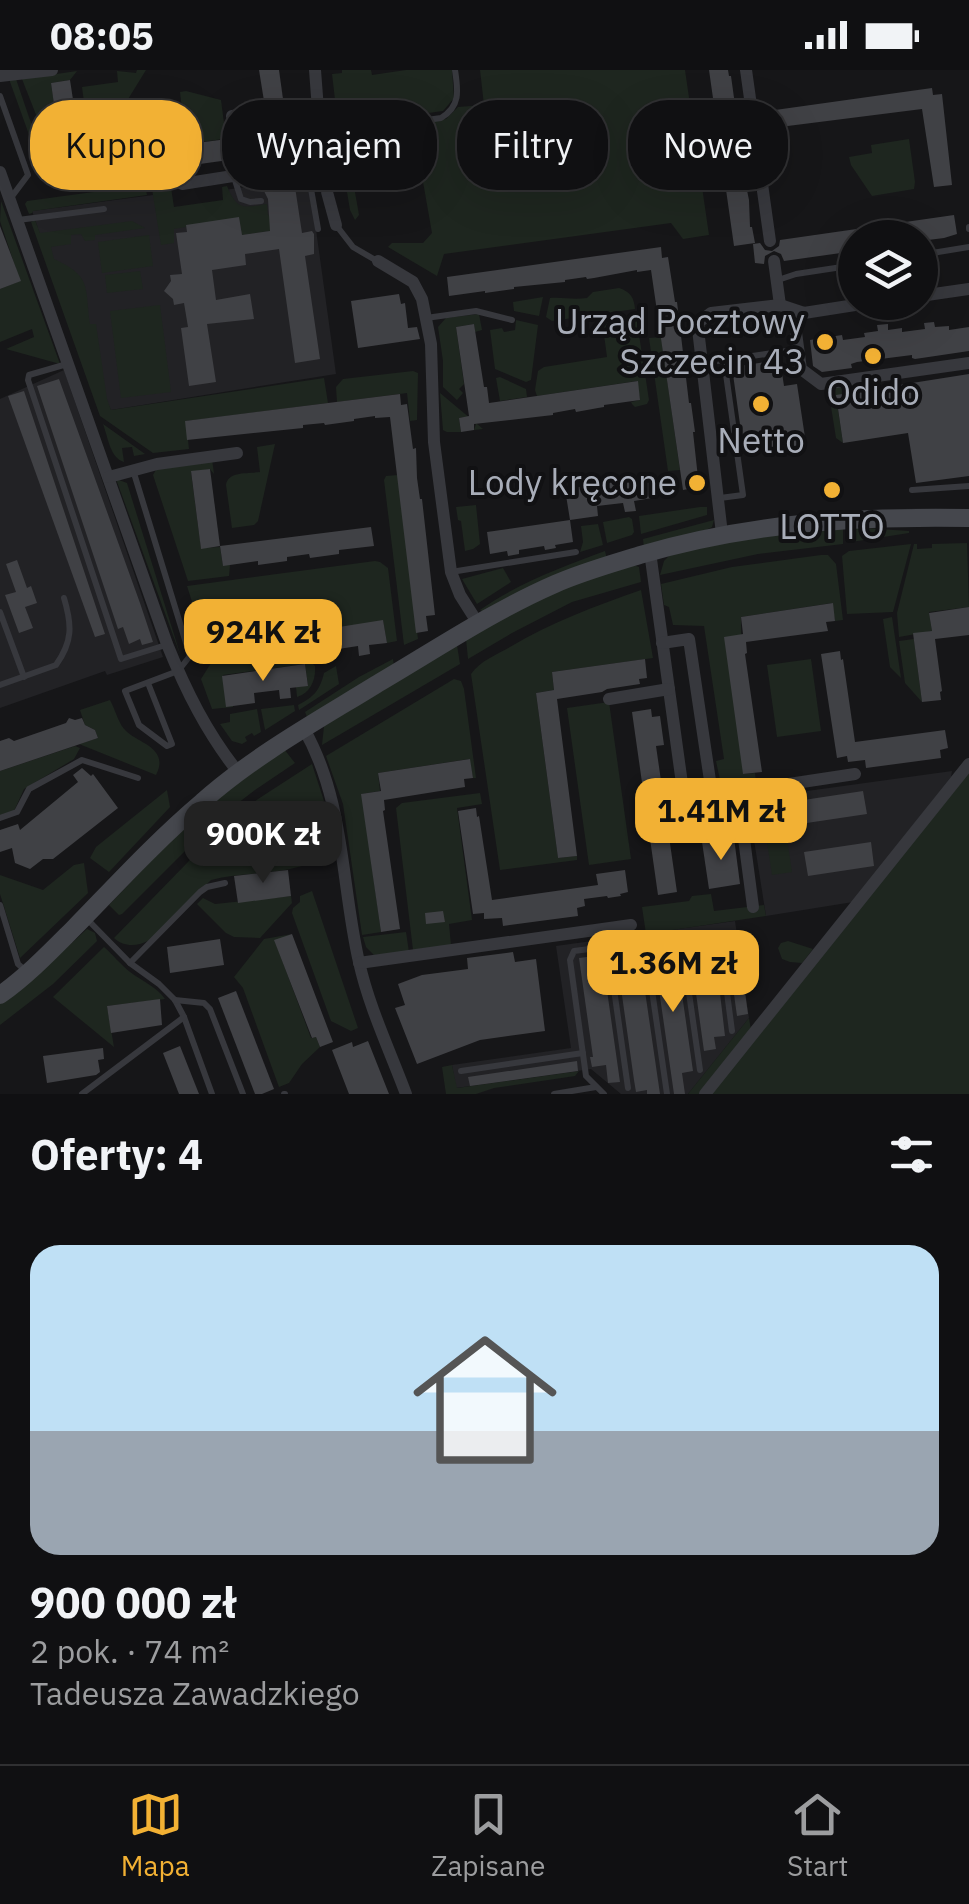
<!DOCTYPE html>
<html lang="pl">
<head>
<meta charset="utf-8">
<style>
	body { margin:0; font-family:"IBM Plex Sans",sans-serif; background:#1e1e20; color:#f1f3f6; height:100vh; display:flex; flex-direction:column; font-size:38px; white-space:nowrap }
	* { box-sizing:border-box; margin:0 }
	p { font-size:32px; color:#9c9d9f }
	.icon { flex:none; width:55px; height:55px; fill:none; stroke:currentColor; stroke-width:2; stroke-linecap:round; stroke-linejoin:round }
	.map { position:relative; height:1024px; overflow:hidden }
	.side { display:flex; flex-direction:column; background:#101012; flex:1 }
	.side>* { flex:none }
	.top-card { position:absolute; left:30px; top:30px; width:910px; height:90px; display:flex; gap:20px }
	.tools { position:absolute; left:838px; top:150px; display:grid; gap:20px }
	.tools a { display:grid; place-items:center; width:100px; height:100px; border-radius:50%; background:#101012; box-shadow:0 10px 40px #0002,0 0 0 2px #303032; font-size:50px }
	.price { position:absolute; translate:-50% -85px; padding:0 22px; border-radius:20px; background:#f2b134; color:#111; font-size:32px; line-height:65px; filter:drop-shadow(0 2px 5px #0008) }
	.price::after { content:''; position:absolute; left:50%; top:60px; width:30px; height:22px; margin-left:-15px; background:inherit; clip-path:polygon(0 0,100% 0,50% 100%) }
	.price.current { background:#222; color:#fff }
	ul { padding:0; list-style:none }
	li { display:grid; align-content:center; gap:20px; height:530px; padding:0 30px }
	li span { display:grid; place-items:center; height:310px; border-radius:30px; color:#555 }
	li>.icon { margin-inline-start:auto }
	span .icon { width:180px; height:180px; fill:#fffc; stroke-width:1 }
	li b { font-size:42px }
	h2 { display:flex; justify-content:space-between; align-items:center; height:120px; padding:0 30px; font-size:42px }
	.chip { padding:0 35px; border-radius:40px; background:#101012; box-shadow:0 10px 40px #0002,0 0 0 2px #303032; font-size:35px; line-height:90px }
	.chip.current { background:#f2b134; color:#111 }
	.status { display:flex; justify-content:space-between; align-items:center; height:70px; padding:0 50px; background:#101012; direction:ltr }
	.status svg { height:28px; fill:currentColor }
	.tabs { display:flex; justify-content:space-around; align-items:center; height:140px; border-top:2px solid #303032; background:#101012; font-size:28px; color:#9c9d9f }
	.tabs a { display:grid; justify-items:center; gap:5px }
	.tabs .current { color:#f2b134 }
	.map>svg:first-child { display:block }
</style>
</head>
<body>
<div class="status"><b>08:05</b><svg viewBox="0 0 49 12"><path d="M0 12V9h3v3zM5 12V6h3v6zM10 12V3h3v9zM15 12V0h3v12zM26 1h20v11H26zM47 4h2v5h-2z"/></svg></div>
<div class="map">
<svg width="969" height="1024" viewBox="0 0 969 1024">
	<rect width="100%" height="100%" fill="#161618"/>
	<g fill="#222225">
		<polygon points="309,109 336,304 111,340 72,257 32,141 168,123 170,140 225,133 224,120"/>
		<polygon points="64,300 163,587 107,605 105,601 0,638 0,329"/>
		<polygon points="952,701 951,707 853,832 766,846 751,751 754,739 765,730 778,725"/>
		<polygon points="735,851 749,948 688,1024 621,1024 591,999 456,1018 452,995 571,978 556,876"/>
	</g>
	<g fill="#1e261f">
		<path d="M137,0H146L109,60L102,68L87,71L86,63C98,62 107,58 107,44L100,33L84,32L82,17L118,12L117,1L136,3Z"/>
		<polygon points="342,0 371,0 372,5 406,0 452,0 454,28 443,41 338,55 332,4 342,3"/>
		<polygon points="480,0 685,0 709,165 683,169 671,153 444,184 437,206 388,177 392,173 423,173 432,163 413,55 446,49 458,37 484,35"/>
		<polygon points="77,1 70,10 51,13 64,99 70,98 71,109 74,109 75,111 69,112 53,88 22,9"/>
		<polygon points="9,9 16,9 45,94 41,98"/>
		<polygon points="186,21 221,30 224,53 293,45 295,59 114,84 112,69 118,58 183,49 180,22"/>
		<polygon points="909,69 915,112 914,119 872,126 851,95 849,87 872,83 871,75"/>
		<polygon points="339,74 351,99 359,145 355,150 350,140"/>
		<path d="M170,111L174,137L223,130L222,117L227,116C237,140 243,138 267,134L268,145L275,151L276,160L242,165L239,148L174,159V173L161,175L151,113Z"/>
		<polygon points="145,115 147,125 33,141 32,143 29,144 25,134 27,131"/>
		<polygon points="1,131 60,294 6,279 34,267 32,259 0,272 0,219 20,211 0,151"/>
		<path d="M35,150L40,163L132,151L145,158L95,165V170L85,171L81,164L71,165V174L51,177L54,189C92,206 85,217 90,254H96L107,329L111,340L324,308L328,333L186,351L189,379L153,383L100,346L31,152Z"/>
		<polygon points="149,165 153,196 102,203 98,172"/>
		<polygon points="140,201 143,219 107,223 105,205"/>
		<path d="M619,218C631,222 634,228 635,239L552,251L546,247L550,228C563,227 572,230 587,228L593,222Z"/>
		<polygon points="543,227 539,246 514,241 513,232"/>
		<polygon points="160,235 171,322 121,328 110,241"/>
		<polygon points="479,244 482,260 475,262 474,254 456,257 464,314 459,319 463,323 457,330 443,317 443,291 438,257 446,248"/>
		<polygon points="636,245 649,330 647,334 635,337 632,334 631,332 640,330 637,311 537,326 535,320 538,301 544,297 607,287 602,250"/>
		<polygon points="516,250 538,255 531,310 526,312 495,299 490,260 502,258 504,262 515,260"/>
		<polygon points="661,267 680,400 668,401 649,268"/>
		<polygon points="413,301 418,303 417,350 410,351 407,323 337,332 336,317 343,309"/>
		<polygon points="500,307 526,319 527,327 500,331 496,308"/>
		<polygon points="880,310 881,318 836,326 843,373 836,368 828,318"/>
		<polygon points="440,323 483,359 474,360 476,354 466,347 459,348 461,362 447,362 443,360"/>
		<path d="M103,354L145,384L134,386L132,377L122,378L124,392C110,388 108,367 103,354Z"/>
		<path d="M275,374L258,451L254,455L232,458L226,415C228,401 247,404 260,402L257,377Z"/>
		<polygon points="212,389 214,404 210,399 191,402 201,478 220,477 223,495 230,495 229,506 188,511 153,405 157,398"/>
		<polygon points="398,405 418,569 404,575 384,410 386,406"/>
		<polygon points="116,409 127,413 181,587"/>
		<polygon points="476,435 480,474 473,479 465,481 461,451 458,450 456,437"/>
		<polygon points="700,437 707,437 707,445 641,464 639,446"/>
		<polygon points="629,447 632,449 634,462 632,465 607,473 603,452"/>
		<polygon points="714,450 712,457 706,460 644,478 643,469"/>
		<polygon points="598,454 603,475 580,482 583,472 581,456"/>
		<polygon points="843,457 843,474 758,484 660,505 664,491 672,483 741,468"/>
		<polygon points="849,457 909,461 909,463 851,472"/>
		<polygon points="967,473 969,537 929,542 932,561 899,567 897,543 914,474 917,474 917,479 932,478 932,474"/>
		<polygon points="911,474 893,542 847,544 842,486 849,481"/>
		<path d="M605,481L607,489L483,542L480,540C518,513 562,497 605,481Z"/>
		<polygon points="821,485 828,485 836,494 843,550 835,551 832,533 741,547 743,704 755,703 757,718 731,721 720,710 716,691 724,689 704,556 673,555 669,537 664,535 661,514 732,497"/>
		<polygon points="375,491 380,492 388,498 397,571 387,573 383,551 301,563 303,585 262,584 240,579 239,542 237,541 236,577 232,573 234,570 230,542 217,544 217,553 213,554 211,559 201,560 187,516"/>
		<polygon points="633,495 639,497 641,512 572,532 512,563 468,589 466,569 556,520"/>
		<polygon points="503,498 511,512 477,534 462,509"/>
		<path d="M641,520L653,588L552,602L554,620L536,623L558,788L577,786V790L500,800L471,604C480,591 496,585 510,577C552,552 595,536 641,520Z"/>
		<polygon points="892,547 901,608 890,597 883,549"/>
		<polygon points="914,569 922,632 905,613 899,571"/>
		<polygon points="457,575 460,594 322,675 324,656"/>
		<path d="M244,586L258,589L289,588L312,593L315,596C316,609 311,623 297,627L296,617L308,615L305,594L223,605L234,626L233,637L212,639L201,609L211,593L225,587L238,593Z"/>
		<polygon points="393,589 394,597 308,649 305,642 359,607"/>
		<polygon points="811,589 821,661 777,667 767,595"/>
		<path d="M336,596L339,614L299,640L298,635C314,627 320,620 324,603Z"/>
		<polygon points="454,609 461,611 464,619 476,708 473,708 469,689 378,703 380,721 362,724 381,862 362,865 343,734 326,686"/>
		<path d="M110,630C115,639 119,655 126,661C138,673 170,678 156,705L79,674L98,668L95,660L85,655L80,640Z"/>
		<polygon points="609,632 631,789 589,795 567,638"/>
		<polygon points="294,635 295,641 265,660 261,639"/>
		<polygon points="257,639 261,662 254,666 252,663 245,667 247,671 242,674 232,671 220,654 230,652 230,644"/>
		<polygon points="75,676 80,678 74,689 24,719 14,741 0,745 0,701"/>
		<polygon points="284,679 295,693 255,720 216,750 122,844 119,845 109,835 191,749"/>
		<path d="M312,694L324,731L288,759L302,796C272,805 240,802 211,810L150,870C138,876 125,878 114,868L222,757L258,729Z"/>
		<polygon points="969,699 969,1024 710,1024"/>
		<polygon points="167,720 170,737 109,802 90,788 96,777"/>
		<polygon points="480,723 482,734 457,738 472,850 449,854 451,875 413,880 396,738 402,733"/>
		<polygon points="786,762 792,802 772,805 766,765"/>
		<polygon points="84,793 88,823 20,888 0,824 0,805 43,820 74,795"/>
		<polygon points="312,821 358,958 351,961 331,951 292,843 293,838 300,832 300,826"/>
		<polygon points="711,824 714,841 764,835 766,846 646,864 642,837 689,831 692,826"/>
		<polygon points="291,826 292,833 260,868 234,867 226,863 197,834 203,828 215,834"/>
		<polygon points="87,859 95,863 97,871 53,914 0,955 0,934 24,917"/>
		<polygon points="406,862 409,882 374,885 366,877 363,867"/>
		<polygon points="292,864 275,871 311,968 316,967 320,977 302,994 289,1013 279,1017 243,918 234,907 264,869"/>
		<polygon points="788,871 813,879 802,893 790,892 782,889 778,878 781,873"/>
		<path d="M104,877C113,885 121,895 130,902C143,912 156,916 165,929L107,936L114,977L53,927Z"/>
		<polygon points="749,948 751,960 700,1024 688,1024"/>
		<polygon points="452,995 457,1018 579,1001 575,1006 494,1018 476,1024 446,1024 442,997"/>
	</g>
	<g fill="#404145">
		<polygon points="259,0 279,0 283,29 264,31"/>
		<polygon points="709,0 728,0 729,6 731,6 735,35 733,35 743,86 740,86 749,130 750,157 752,157 755,173 734,176"/>
		<polygon points="70,10 82,88 295,60 297,77 281,80 281,82 258,86 91,109 91,107 71,109 70,98 64,99 62,91 51,13"/>
		<polygon points="932,18 933,25 942,24 952,115 934,117 922,39 764,59 762,45 769,44 768,41"/>
		<polygon points="295,117 302,163 312,161 314,164 314,184 305,186 320,289 295,293 279,179 245,184 246,195 212,200 216,230 250,224 254,249 207,254 216,312 189,316 181,258 188,257 184,233 174,235 173,229 164,221 171,211 170,205 182,204 176,163 187,162 186,155 239,147 242,165 270,161 268,129 264,121"/>
		<polygon points="954,145 957,164 944,168 920,171 920,168 855,168 855,181 784,191 781,184 774,181 765,186 764,194 755,193 753,174 760,173 765,180 772,181 779,176 780,170"/>
		<polygon points="0,156 21,211 0,219"/>
		<polygon points="661,177 662,188 668,187 675,232 677,232 689,333 691,333 695,362 693,362 699,417 683,420 651,200 637,202 637,200 594,208 587,209 586,207 565,210 565,212 514,217 514,219 485,223 485,221 449,226 447,207"/>
		<polygon points="399,224 401,234 405,233 408,258 417,257 420,269 358,278 351,231"/>
		<polygon points="934,252 935,257 949,256 949,260 969,257 969,281 915,289 912,288 912,285 857,292 851,294 852,298 822,302 813,296 810,270 842,265 843,270 865,267 864,263 878,261 877,255 888,254 888,260 902,258 902,262 925,259 924,253"/>
		<polygon points="474,254 484,317 487,317 489,333 638,311 640,330 604,335 604,337 598,338 576,342 575,339 553,343 553,345 474,354 474,360 461,362 459,348 469,346 456,257"/>
		<polygon points="780,290 784,316 797,314 806,374 776,379 777,383 764,385 764,380 744,383 732,297"/>
		<polygon points="969,304 969,406 916,413 908,363 843,373 836,325"/>
		<polygon points="59,309 140,533 153,572 142,575 140,569 129,574 123,557 118,559 37,316"/>
		<polygon points="24,321 105,564 95,567 8,326"/>
		<polygon points="400,324 401,335 407,334 413,379 416,378 417,408 420,429 422,429 435,545 426,546 428,561 416,563 390,347 375,348 375,346 354,349 354,351 325,355 324,353 303,355 303,358 187,370 185,351"/>
		<polygon points="210,399 220,476 201,479 191,401"/>
		<polygon points="648,407 652,428 634,431 636,441 625,442 623,433 597,436 598,446 570,450 565,419"/>
		<polygon points="570,450 573,472 555,475 556,478 545,480 544,476 519,480 519,484 508,486 507,481 490,484 487,462"/>
		<polygon points="371,457 374,476 339,480 339,484 310,488 309,484 287,487 287,491 258,495 258,491 223,496 220,476"/>
		<polygon points="17,490 27,518 31,516 37,533 25,537 33,558 19,563 5,525 16,522 6,494"/>
		<polygon points="833,533 835,551 826,552 828,561 746,572 747,583 745,584 762,702 743,704 724,567 743,564 741,547"/>
		<polygon points="969,537 969,565 935,569 942,621 940,622 941,630 922,632 913,563 932,561 929,543"/>
		<polygon points="230,542 234,570 220,572 214,554 217,553 216,544"/>
		<polygon points="383,550 387,573 369,575 370,584 359,586 358,576 332,580 334,589 305,593 301,563"/>
		<polygon points="840,581 841,590 843,589 855,672 945,660 948,678 940,680 941,688 866,698 865,690 848,692 847,686 837,688 821,584"/>
		<polygon points="645,589 647,608 639,609 640,614 607,619 602,622 557,629 577,786 558,788 536,623 554,620 552,602"/>
		<polygon points="305,594 308,616 290,618 291,628 280,629 279,620 254,623 255,633 226,637 222,606"/>
		<polygon points="651,639 652,647 660,646 664,675 656,676 677,822 658,825 632,642"/>
		<polygon points="69,648 75,650 82,648 85,655 95,660 98,668 0,701 0,671 9,668 14,671 66,653"/>
		<polygon points="470,689 473,708 464,709 465,717 384,730 385,740 383,741 400,859 381,862 361,724 381,721 378,703"/>
		<polygon points="82,698 91,706 93,704 118,738 53,789 43,789 30,799 15,793 12,778 0,782 0,760 18,754 20,760 78,712 73,705"/>
		<polygon points="863,721 867,744 800,754 797,731"/>
		<polygon points="476,738 477,747 479,746 492,830 598,815 596,804 625,800 628,822 620,824 621,826 608,828 607,826 584,829 585,836 577,838 578,846 555,849 503,856 502,848 484,849 484,843 473,844 458,741"/>
		<polygon points="734,768 740,814 709,819 702,772"/>
		<polygon points="871,772 874,796 808,806 804,782"/>
		<polygon points="288,800 291,826 238,833 234,806"/>
		<polygon points="443,841 445,852 426,854 425,843"/>
		<polygon points="292,864 333,972 320,977 316,967 312,968 274,870"/>
		<polygon points="737,865 748,944 737,946 726,867"/>
		<polygon points="220,869 224,895 170,903 167,877"/>
		<polygon points="711,870 714,872 725,966 714,967 716,979 704,981 689,873"/>
		<polygon points="675,875 693,1001 682,1003 685,1024 674,1024 653,878"/>
		<polygon points="639,880 660,1024 647,1024 647,1020 636,1022 634,1010 616,883"/>
		<polygon points="513,882 515,892 536,889 545,961 480,970 417,994 395,938 405,935 398,914 422,905 468,899 467,888"/>
		<polygon points="602,885 620,1012 608,1013 606,995 592,997 590,987 593,987 579,888"/>
		<polygon points="236,921 274,1019 262,1024 255,1024 218,928"/>
		<polygon points="160,929 162,955 111,963 107,936"/>
		<polygon points="368,971 389,1024 349,1024 332,980 352,972 353,977"/>
		<polygon points="180,976 199,1024 179,1024 163,983"/>
		<polygon points="103,978 104,989 98,990 100,1002 96,1005 47,1013 43,986"/>
		<polygon points="577,991 578,1001 470,1016 468,1007"/>
	</g>
	<g fill="none" stroke-linecap="round" stroke-linejoin="round">
		<g stroke="#37383d" stroke-width="6">
			<polyline points="0,26 28,105 10,129"/>
			<path d="M321,65L441,48C461,36 458,20 455,0"/>
			<polyline points="322,93 327,121"/>
			<polyline points="307,96 318,159"/>
			<polyline points="234,107 241,129 250,132 261,131"/>
			<polyline points="18,150 104,139"/>
			<polyline points="336,155 353,177 377,191"/>
			<polyline points="969,157 969,159"/>
			<polyline points="920,185 969,177"/>
			<polyline points="778,210 796,204 855,195"/>
			<polyline points="426,248 476,241 512,250"/>
			<polyline points="704,293 787,281"/>
			<polyline points="67,294 29,305 28,310 121,589 166,575"/>
			<polyline points="133,400 190,586 178,601 125,621 139,655 167,676 172,674 148,613"/>
			<polyline points="912,420 969,416"/>
			<polyline points="720,428 743,425 724,290"/>
			<polyline points="451,502 576,482"/>
			<polyline points="0,542 24,607"/>
			<path d="M0,615L56,595C73,571 72,555 64,528"/>
			<polyline points="0,748 17,742 29,719 82,690 138,708"/>
			<polyline points="0,835 18,894 27,902"/>
			<polyline points="86,848 130,893 159,914 175,930 184,947 212,1024"/>
			<polyline points="681,867 700,1000"/>
			<polyline points="645,872 667,1024"/>
			<polyline points="608,877 628,1018"/>
			<polyline points="130,893 200,822 207,817 225,813"/>
			<polyline points="175,930 204,933 210,939 243,1024"/>
			<polyline points="461,1001 583,983"/>
			<polyline points="82,1024 184,947"/>
			<polyline points="284,1024 285,1024"/>
			<polyline points="554,1024 596,1017"/>
			<polyline points="604,1024 586,1006 570,890 574,881 713,863 720,869 732,961"/>
		</g>
		<g stroke="#37383d" stroke-width="12">
			<polyline points="746,0 770,171"/>
			<polyline points="0,6 52,0"/>
			<polyline points="232,46 319,35"/>
			<path d="M0,102L167,574C186,621 207,663 238,702"/>
			<polyline points="182,114 322,92 315,0"/>
			<polyline points="327,122 336,155"/>
			<polyline points="378,191 413,212 422,229 431,274 434,372 451,502 460,525 479,555"/>
			<polyline points="774,191 780,235"/>
			<polyline points="920,226 969,219"/>
			<polyline points="797,242 795,255 801,299 821,314 969,293"/>
			<polyline points="109,407 157,394 237,383"/>
			<polyline points="722,464 698,259 699,252 711,243 780,235 804,243 874,232"/>
			<polyline points="650,482 684,728 712,724 739,731 754,727 789,714 855,704"/>
			<polyline points="662,573 689,569 712,724"/>
			<polyline points="609,629 669,619"/>
			<path d="M304,659C345,731 341,814 359,892C369,937 390,981 406,1024"/>
			<polyline points="739,731 753,837"/>
			<polyline points="359,893 631,855"/>
			<polyline points="705,1024 969,694"/>
		</g>
		<path stroke="#45474d" stroke-width="18" d="M0,925C27,906 50,882 73,859C115,816 156,771 202,732C255,685 317,651 377,614C435,580 493,541 555,514C582,502 611,494 640,485C749,453 856,446 969,448"/>
	</g>
	<g fill="#f2b134" stroke="#111113" stroke-width="4">
		<circle cx="825" cy="272" r="10"/>
		<circle cx="873" cy="286" r="10"/>
		<circle cx="761" cy="334" r="10"/>
		<circle cx="697" cy="413" r="10"/>
		<circle cx="832" cy="420" r="10"/>
	</g>
	<g text-anchor="middle" stroke-width="8" stroke-linejoin="round" paint-order="stroke">
		<g font-size="35" fill="#a8adb8" stroke="#111113">
			<text x="805" y="264" text-anchor="end">Urząd Pocztowy<tspan x="805" dy="40">Szczecin 43</tspan></text>
			<text x="873" y="335">Odido</text>
			<text x="761" y="383">Netto</text>
			<text x="677" y="425" text-anchor="end">Lody kręcone</text>
			<text x="832" y="469">LOTTO</text>
		</g>
	</g>
</svg>
<div class="tools">
<a><svg class="icon" aria-label="layers" viewBox="0 0 24 24"><path d="M12 4l9 5-9 5-9-5zM3 14l9 5 9-5"/></svg></a>
</div>
<b class="price" style="left:263px;top:614px">924K zł</b>
<b class="price" style="left:721px;top:793px">1.41M zł</b>
<b class="price current" style="left:263px;top:816px">900K zł</b>
<b class="price" style="left:673px;top:945px">1.36M zł</b>
<div class="top-card">
<a class="chip current">Kupno</a>
<a class="chip">Wynajem</a>
<a class="chip">Filtry</a>
<a class="chip">Nowe</a>
</div>
</div>
<section class="side">
<h2>Oferty: 4<svg class="icon" aria-label="filters" viewBox="0 0 24 24"><path d="M4 7h16M4 17h16"/><circle cx="9" cy="7" r="2"/><circle cx="15" cy="17" r="2"/></svg></h2>
<ul>
<li><span style="background:linear-gradient(#bfe0f5 60%,#9aa5b1 0)"><svg class="icon" aria-label="home" viewBox="0 0 24 24"><path d="M3 11l9-7 9 7M6 9v11h12V9"/></svg></span><div><b>900 000 zł</b><p>2 pok. · 74 m²</p><p>Tadeusza Zawadzkiego</p></div></li>
</ul>
</section>
<nav class="tabs">
<a class="current"><svg class="icon" aria-label="map" viewBox="0 0 24 24"><path d="M3 6l6-2 6 2 6-2v14l-6 2-6-2-6 2zM9 4v14M15 6v14"/></svg>Mapa</a>
<a><svg class="icon" aria-label="saved" viewBox="0 0 24 24"><path d="M7 4h10v16l-5-4-5 4z"/></svg>Zapisane</a>
<a><svg class="icon" aria-label="home" viewBox="0 0 24 24"><path d="M3 11l9-7 9 7M6 9v11h12V9"/></svg>Start</a>
</nav>
</body>
</html>
